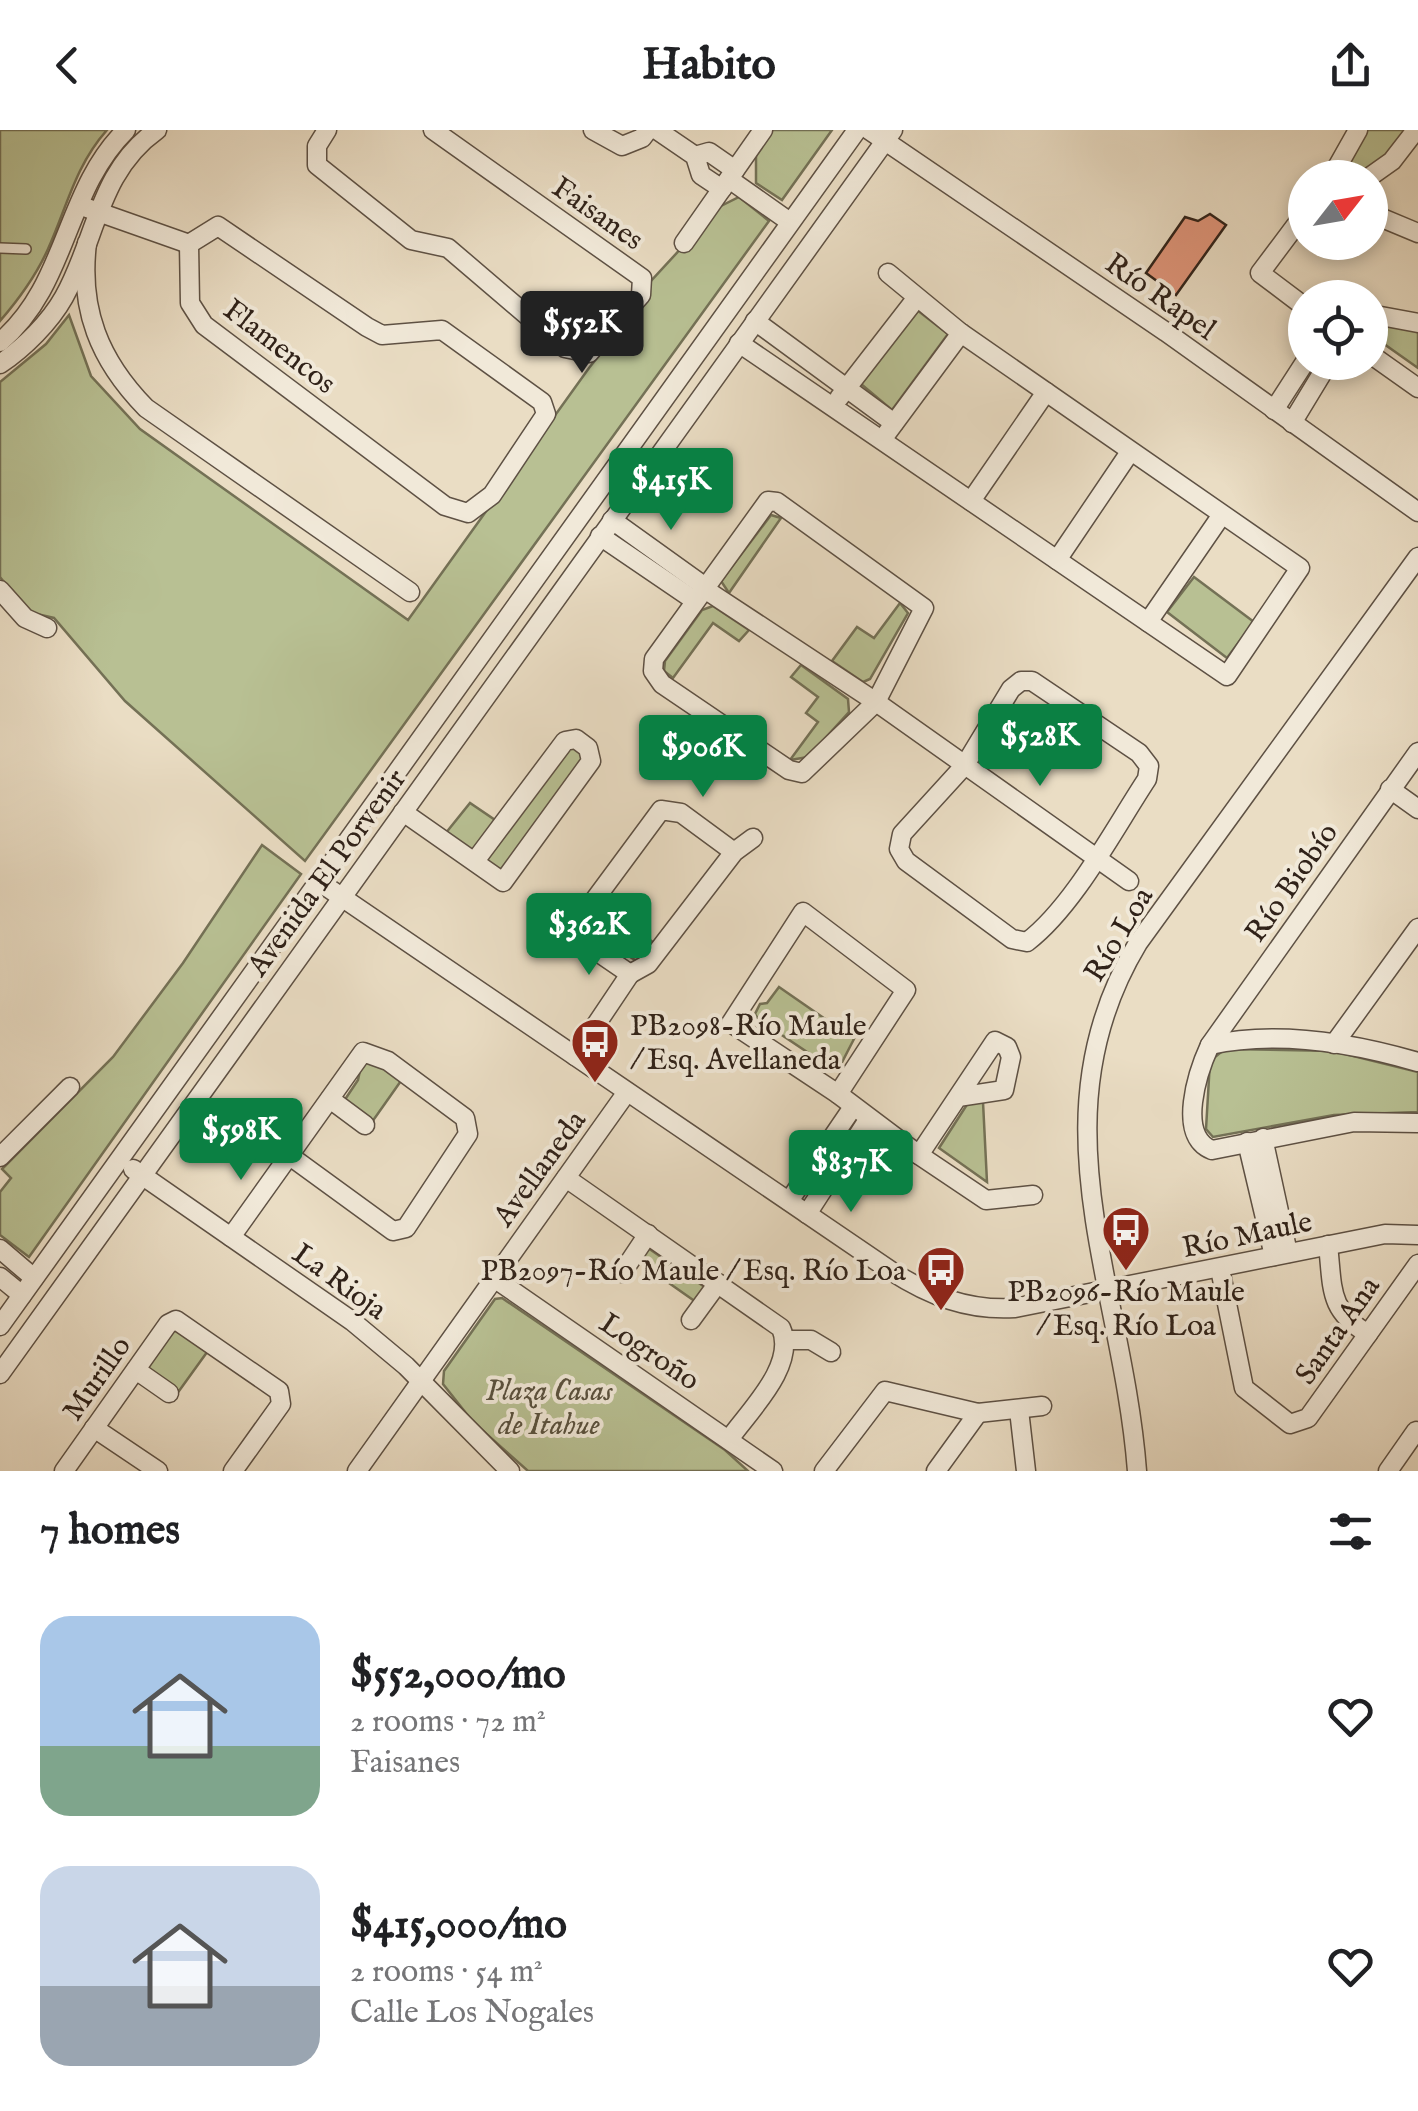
<!DOCTYPE html>
<html lang="en">
<head>
<meta charset="utf-8">
<style>
	body { margin:0; font-family:"IM FELL English",serif; background:#f6f6f6; color:#202124; height:100vh; display:flex; flex-direction:column; font-size:38px; white-space:nowrap }
	* { box-sizing:border-box; margin:0 }
	p { font-size:32px; color:#757577 }
	.icon { flex:none; width:55px; height:55px; fill:none; stroke:currentColor; stroke-width:2; stroke-linecap:round; stroke-linejoin:round }
	.map { position:relative; height:1341px; overflow:hidden }
	.drawer { display:flex; flex-direction:column; background:#fff; flex:1 }
	.drawer>* { flex:none }
	.needle { width:65px; rotate:59deg }
	.tools { position:absolute; left:1288px; top:30px; display:grid; gap:20px }
	.tools a { display:grid; place-items:center; width:100px; height:100px; border-radius:50%; background:#fff; box-shadow:0 5px 15px #0003; font-size:50px }
	.price { position:absolute; translate:-50% -85px; padding:0 22px; border-radius:10px; background:#0b8043; color:#fff; font-size:32px; line-height:65px; filter:drop-shadow(0 2px 5px #0008) }
	.price::after { content:''; position:absolute; left:50%; top:60px; width:30px; height:22px; margin-left:-15px; background:inherit; clip-path:polygon(0 0,100% 0,50% 100%) }
	.price.active { background:#222; color:#fff }
	ul { padding:0; list-style:none }
	li { display:flex; align-items:center; gap:30px; height:250px; padding:0 40px }
	li span { display:grid; place-items:center; flex:none; width:280px; height:200px; border-radius:30px; color:#555 }
	li>.icon { margin-inline-start:auto }
	span .icon { width:120px; height:120px; fill:#fffc; stroke-width:1 }
	li b { font-size:42px }
	h2 { display:flex; justify-content:space-between; align-items:center; height:120px; padding:0 40px; font-size:42px }
	header { display:flex; justify-content:space-between; align-items:center; height:130px; padding:0 40px; background:#fff; font-size:45px; font-weight:700 }
	.map>svg:first-child { display:block }
</style>
</head>
<body>
<header><svg class="icon" aria-label="back" viewBox="0 0 24 24"><path d="M15 5l-7 7 7 7"/></svg>Habito<svg class="icon" aria-label="share" viewBox="0 0 24 24"><path d="M12 15V3M7 8l5-5 5 5M5 13v7h14v-7"/></svg></header>
<div class="map">
<svg width="1418" height="1341" viewBox="0 0 1418 1341">
	<rect width="100%" height="100%" fill="#eaddc4"/>
	<filter id="stains"><feTurbulence type="fractalNoise" baseFrequency=".002" numOctaves="4"/><feColorMatrix values="0 0 0 0 .2 0 0 0 0 .09 0 0 0 0 .02 0 0 0 .5 -.17"/></filter>
	<radialGradient id="worn" r=".72"><stop offset=".6" stop-color="#630" stop-opacity="0"/><stop offset="1" stop-color="#630" stop-opacity=".3"/></radialGradient>
	<g fill="#b8c093" stroke="#747156" stroke-width="2.5">
		<path d="M0,0H107C75,36 67,77 48,119C36,146 19,169 0,191Z"/>
		<polygon points="772,0 832,0 782,70 756,53 756,22"/>
		<path d="M1361,0H1411C1389,27 1371,47 1334,48Z"/>
		<polygon points="739,67 769,91 305,731 125,571 54,488 28,482 0,447 0,252 46,214 69,185 91,246 140,299 408,490 589,238 644,169 651,151 719,77"/>
		<polygon points="917,180 948,204 892,280 861,254"/>
		<polygon points="1370,188 1418,201 1418,238 1370,204"/>
		<polygon points="771,385 781,388 729,463 721,451"/>
		<polygon points="1194,447 1254,492 1227,528 1167,482"/>
		<polygon points="900,473 908,483 870,549 863,552 832,531 857,497 874,508"/>
		<polygon points="713,476 749,500 739,511 713,493 673,548 664,541 665,531 702,480"/>
		<polygon points="801,535 848,569 849,582 808,627 790,630 818,592 806,583 818,567 791,547"/>
		<polygon points="572,616 586,625 511,737 495,742 445,704 470,673 507,698"/>
		<polygon points="262,715 301,744 29,1127 0,1105 0,1062 11,1048 2,1039 113,927 183,833"/>
		<polygon points="600,773 654,813 638,832 624,823 618,830 584,806 582,795"/>
		<polygon points="779,857 854,909 839,938 834,940 758,889 755,884 760,874 767,873"/>
		<polygon points="1225,919 1333,921 1418,942 1418,982 1334,985 1213,1007 1206,999 1210,931"/>
		<polygon points="375,928 403,948 372,992 344,971 358,950 362,931"/>
		<polygon points="983,972 987,1052 939,1018 968,973"/>
		<polygon points="648,1118 706,1158 696,1172 639,1132"/>
		<polygon points="502,1168 725,1320 748,1341 528,1341 473,1292 443,1254 444,1241 495,1169"/>
		<polygon points="182,1198 210,1218 179,1261 147,1237 171,1200"/>
	</g>
	<polygon fill="#e0957a" stroke="#302219" stroke-width="2.5" points="1210,84 1226,95 1176,165 1146,143 1185,87 1198,91"/>
	<g fill="none" stroke-linecap="round" stroke-linejoin="round">
		<g stroke="#5e5144" stroke-width="12">
			<polyline id="lane" points="0,118 26,119"/>
		</g>
		<g stroke="#5e5144" stroke-width="21">
			<g id="street">
				<polyline points="327,0 317,16 317,35 411,110 448,118 565,218 589,223 641,165 642,148 433,0"/>
				<polyline points="593,0 622,16 642,8 648,0"/>
				<polyline points="657,0 695,26 701,45 722,59"/>
				<polyline points="869,0 1166,202 1418,382"/>
				<polyline points="695,26 709,22 735,40"/>
				<polyline points="1331,48 1358,0"/>
				<polyline points="1368,48 1392,31 1416,0"/>
				<polyline points="729,49 790,92"/>
				<polyline points="87,78 189,114"/>
				<polyline points="1305,83 1260,143 1305,177"/>
				<polyline points="1370,83 1418,103"/>
				<polygon points="218,96 367,197 382,205 442,200 542,272 546,284 492,365 468,383 445,376 204,195 190,173 189,114"/>
				<path d="M87,113C79,179 99,230 146,278L410,462"/>
				<polyline points="684,113 763,0"/>
				<polyline points="1370,184 1418,193"/>
				<polyline points="755,191 894,293"/>
				<path d="M0,212C68,155 64,61 126,0"/>
				<polyline points="739,213 1227,546 1300,438 961,203 888,143"/>
				<polyline points="1370,224 1418,258"/>
				<path d="M0,234C24,218 50,192 64,167C97,108 98,42 157,0"/>
				<polyline points="839,268 915,170"/>
				<polyline points="1274,280 1305,232"/>
				<polyline points="1292,293 1329,232"/>
				<polyline points="887,303 961,203"/>
				<polygon points="768,371 777,372 924,478 876,572 802,643 789,640 662,554 653,541 654,529"/>
				<polyline points="971,371 1046,262"/>
				<polyline points="612,390 704,456"/>
				<polyline points="600,406 694,470"/>
				<polyline points="1057,430 1130,322"/>
				<polyline points="703,458 876,572 1129,751"/>
				<polyline points="0,460 25,488 47,498"/>
				<polyline points="1148,492 1221,386"/>
				<path d="M1021,551H1032L1139,623L1149,636L1147,649C1114,699 1074,776 1027,812L1012,809L906,731L899,719L902,704L965,635L1011,559Z"/>
				<path d="M1418,622L1210,915C1198,941 1176,1006 1212,1020L1354,992L1418,993"/>
				<polyline points="1390,659 1418,679"/>
				<polyline points="403,682 503,752 591,631 588,618 576,609 565,611 475,731"/>
				<path d="M318,751L891,1141C930,1166 968,1181 1015,1178L1385,1104L1418,1105"/>
				<polygon points="803,782 906,860 838,964 731,893"/>
				<polyline points="545,792 570,803 630,844"/>
				<polyline points="570,803 661,680 681,683 734,722"/>
				<polyline points="630,844 648,834 734,722 753,708"/>
				<polyline points="1334,914 1418,798"/>
				<path d="M1210,915C1277,900 1353,913 1418,932"/>
				<polyline points="575,926 630,844"/>
				<polyline points="838,964 919,1025 995,911 1007,917 1011,927 1004,960 958,967"/>
				<polyline points="330,969 365,995"/>
				<polyline points="1263,1008 1288,1123"/>
				<polyline points="1247,1012 1274,1126"/>
				<polyline points="919,1025 986,1070 1033,1065"/>
				<polyline points="0,1027 70,957"/>
				<polyline points="133,1039 352,1191 406,1236 510,1341"/>
				<path d="M566,1048L781,1198C797,1235 750,1280 730,1308"/>
				<polyline points="789,1071 853,977"/>
				<polyline points="807,1084 868,990"/>
				<polyline points="231,1107 363,922 388,931 465,988 468,1004 406,1098 393,1101 290,1026"/>
				<path d="M1328,1115C1333,1159 1328,1180 1368,1204"/>
				<polyline points="0,1119 34,1148"/>
				<polyline points="1220,1139 1244,1258 1290,1294 1308,1288 1418,1134"/>
				<polyline points="622,1143 648,1104"/>
				<polyline points="0,1147 22,1165"/>
				<polyline points="494,1148 773,1341"/>
				<polyline points="691,1190 718,1153"/>
				<polyline points="0,1196 857,0"/>
				<polyline points="785,1210 811,1210 831,1222"/>
				<polyline points="136,1240 169,1263"/>
				<polyline points="0,1244 893,0"/>
				<polyline points="1019,1280 1026,1341"/>
				<polyline points="94,1298 158,1341"/>
				<polyline points="64,1341 168,1194 176,1190 279,1261 281,1274 233,1341"/>
				<polyline points="357,1341 627,962"/>
				<polyline points="824,1341 885,1261 978,1283 1042,1276"/>
				<polyline points="936,1341 978,1283"/>
				<path d="M1137,1341C1123,1155 1032,988 1138,813L1418,427"/>
				<polyline points="1388,1341 1416,1301"/>
			</g>
		</g>
		<use href="#lane" stroke="#f1e9d9" stroke-width="9"/>
		<use href="#street" stroke="#f1e9d9" stroke-width="18"/>
	</g>
	<defs>
		<g id="bus-pin" transform="scale(2.5)"><path d="M0 17L-7.5 6A9.5 9.5 0 1 1 7.5 6Z" fill="#8f2418" stroke="#f1e9d9"/><path d="M-5-6H5V4H4V6H2V4H-2V6H-4V4H-5ZM-3.5-4V0h7V-4ZM-3.5 1.2v1.5H-2V1.2ZM2 1.2v1.5H3.5V1.2Z" fill="#fff"/></g>
	</defs>
	<g fill-rule="evenodd">
		<use href="#bus-pin" x="595" y="912"/>
		<use href="#bus-pin" x="1126" y="1100"/>
		<use href="#bus-pin" x="941" y="1140"/>
	</g>
	<g text-anchor="middle" stroke-width="8" stroke-linejoin="round" paint-order="stroke">
		<g font-size="30" fill="#302219" stroke="#f1e9d9">
			<text transform="translate(598 83) rotate(35)" y="10">Faisanes</text>
			<text transform="translate(1161 166) rotate(35)" y="10">Río Rapel</text>
			<text transform="translate(280 216) rotate(38)" y="10">Flamencos</text>
			<text transform="translate(326 742) rotate(-54)" y="10">Avenida El Porvenir</text>
			<text transform="translate(1291 752) rotate(-55)" y="10">Río Biobío</text>
			<text transform="translate(1118 804) rotate(-59)" y="10">Río Loa</text>
			<text transform="translate(539 1038) rotate(-54)" y="10">Avellaneda</text>
			<text transform="translate(1247 1104) rotate(-12)" y="10">Río Maule</text>
			<text transform="translate(340 1151) rotate(36)" y="10">La Rioja</text>
			<text transform="translate(1337 1200) rotate(-55)" y="10">Santa Ana</text>
			<text transform="translate(650 1221) rotate(34)" y="10">Logroño</text>
			<text transform="translate(96 1248) rotate(-55)" y="10">Murillo</text>
		</g>
		<g font-size="30" fill="#302219" stroke="#f1e9d9" text-anchor="start">
			<text x="630" y="905">PB2098-Río Maule<tspan x="630" dy="34">/ Esq. Avellaneda</tspan></text>
			<text x="906" y="1150" text-anchor="end">PB2097-Río Maule / Esq. Río Loa</text>
			<text x="1126" y="1171" text-anchor="middle">PB2096-Río Maule<tspan x="1126" dy="34">/ Esq. Río Loa</tspan></text>
		</g>
		<g font-size="30" font-style="italic" fill="#59513e" stroke="#f1e9d9">
			<text x="549" y="1270">Plaza Casas<tspan x="549" dy="34">de Itahue</tspan></text>
		</g>
	</g>
	<rect width="100%" height="100%" filter="url(#stains)"/>
	<rect width="100%" height="100%" fill="url(#worn)"/>
</svg>
<div class="tools">
<a><svg class="needle" viewBox="-14 -14 28 28"><path d="M0-13l5 13h-10z" fill="#e53935"/><path d="M0 13l5-13h-10z" fill="#757577"/></svg></a>
<a><svg class="icon" aria-label="locate" viewBox="0 0 24 24"><circle cx="12" cy="12" r="6"/><path d="M12 2v4M12 18v4M2 12h4M18 12h4"/></svg></a>
</div>
<b class="price active" style="left:582px;top:246px">$552K</b>
<b class="price" style="left:671px;top:403px">$415K</b>
<b class="price" style="left:1040px;top:659px">$528K</b>
<b class="price" style="left:703px;top:670px">$906K</b>
<b class="price" style="left:589px;top:848px">$362K</b>
<b class="price" style="left:241px;top:1053px">$598K</b>
<b class="price" style="left:851px;top:1085px">$837K</b>
</div>
<section class="drawer">
<h2>7 homes<svg class="icon" aria-label="filters" viewBox="0 0 24 24"><path d="M4 7h16M4 17h16"/><circle cx="9" cy="7" r="2"/><circle cx="15" cy="17" r="2"/></svg></h2>
<ul>
<li><span style="background:linear-gradient(#a9c7e8 65%,#7fa58c 0)"><svg class="icon" aria-label="home" viewBox="0 0 24 24"><path d="M3 11l9-7 9 7M6 9v11h12V9"/></svg></span><div><b>$552,000/mo</b><p>2 rooms · 72 m²</p><p>Faisanes</p></div><svg class="icon" aria-label="heart" viewBox="0 0 24 24"><path d="M12 20l-8-8c-3-5 5-10 8-4 3-6 11-1 8 4z"/></svg></li>
<li><span style="background:linear-gradient(#c9d6e8 60%,#9aa5b1 0)"><svg class="icon" aria-label="home" viewBox="0 0 24 24"><path d="M3 11l9-7 9 7M6 9v11h12V9"/></svg></span><div><b>$415,000/mo</b><p>2 rooms · 54 m²</p><p>Calle Los Nogales</p></div><svg class="icon" aria-label="heart" viewBox="0 0 24 24"><path d="M12 20l-8-8c-3-5 5-10 8-4 3-6 11-1 8 4z"/></svg></li>
</ul>
</section>
</body>
</html>
